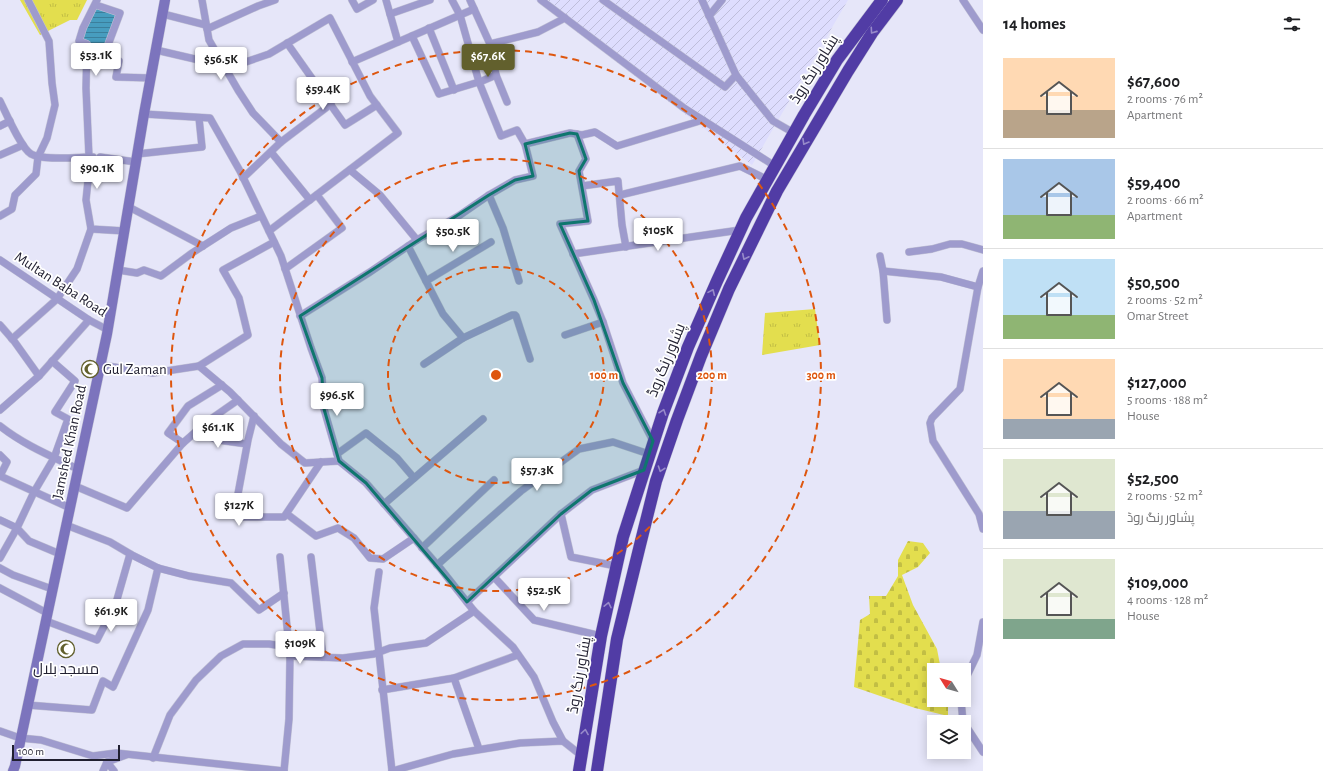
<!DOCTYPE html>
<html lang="en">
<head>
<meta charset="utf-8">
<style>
	body { margin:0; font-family:"Alegreya Sans",Cairo,sans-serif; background:#f2f2f2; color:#202124; height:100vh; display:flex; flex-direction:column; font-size:15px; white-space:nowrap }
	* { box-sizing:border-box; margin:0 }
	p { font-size:13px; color:#757577 }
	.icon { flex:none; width:22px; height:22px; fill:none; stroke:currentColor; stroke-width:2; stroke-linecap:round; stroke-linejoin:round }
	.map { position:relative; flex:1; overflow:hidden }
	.panel { display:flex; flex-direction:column; background:#fff; width:340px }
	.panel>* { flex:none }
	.needle { width:26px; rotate:307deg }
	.tools { position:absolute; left:927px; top:663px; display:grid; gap:8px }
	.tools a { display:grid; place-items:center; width:44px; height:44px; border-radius:0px; background:#fff; box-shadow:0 2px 10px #0003; font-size:20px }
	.scale { position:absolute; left:12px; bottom:10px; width:108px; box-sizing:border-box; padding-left:4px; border:2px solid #201f30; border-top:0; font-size:11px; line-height:14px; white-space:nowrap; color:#201f30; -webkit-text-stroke:3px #fff; paint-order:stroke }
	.price { position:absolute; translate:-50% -34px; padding:0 9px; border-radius:4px; background:#fff; color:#222; font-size:13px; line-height:26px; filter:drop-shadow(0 1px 2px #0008) }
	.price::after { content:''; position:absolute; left:50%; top:24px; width:12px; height:9px; margin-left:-6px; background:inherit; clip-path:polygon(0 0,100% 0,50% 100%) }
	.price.selected { background:#62602d; color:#fff }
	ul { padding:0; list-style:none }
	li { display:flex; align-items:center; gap:12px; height:100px; padding:0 20px }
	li+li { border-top:1px solid #e0e0e0 }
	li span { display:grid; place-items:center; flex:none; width:112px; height:80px; border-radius:0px; color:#555 }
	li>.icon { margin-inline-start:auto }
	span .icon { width:48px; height:48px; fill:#fffc; stroke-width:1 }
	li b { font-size:17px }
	h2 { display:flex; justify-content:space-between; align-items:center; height:48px; padding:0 20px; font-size:17px }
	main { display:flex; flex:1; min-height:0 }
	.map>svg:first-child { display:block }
</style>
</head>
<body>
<main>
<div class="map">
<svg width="983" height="771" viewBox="0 0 983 771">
	<defs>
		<pattern id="industrial-furrows" width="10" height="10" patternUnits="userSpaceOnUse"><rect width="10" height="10" fill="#deddfe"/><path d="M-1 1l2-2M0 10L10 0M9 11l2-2" fill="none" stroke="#bebdda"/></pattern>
		<pattern id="grass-tufts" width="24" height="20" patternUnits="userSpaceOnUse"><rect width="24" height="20" fill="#e3de4e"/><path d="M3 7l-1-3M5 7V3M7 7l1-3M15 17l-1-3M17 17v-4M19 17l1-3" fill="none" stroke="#c2be44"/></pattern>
		<pattern id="cemetery-stones" width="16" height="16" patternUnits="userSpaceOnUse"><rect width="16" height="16" fill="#e3de4e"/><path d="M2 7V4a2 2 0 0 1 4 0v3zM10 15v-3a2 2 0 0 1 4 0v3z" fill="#c2be44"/></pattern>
		<pattern id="water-rules" width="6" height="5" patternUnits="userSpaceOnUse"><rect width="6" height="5" fill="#479dbf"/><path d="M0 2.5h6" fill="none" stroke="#3b7f9c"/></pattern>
	</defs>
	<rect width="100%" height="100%" fill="#e6e6f9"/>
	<polygon fill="url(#industrial-furrows)" points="535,0 848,0 752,165"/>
	<g fill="url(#grass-tufts)">
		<polygon points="20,0 87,0 77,20 70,20 40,35"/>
		<polygon points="815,309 820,345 762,355 765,313"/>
	</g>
	<polygon fill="url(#cemetery-stones)" points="908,541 923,543 930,553 918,567 902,575 913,605 937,649 941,670 934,670 934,700 948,700 948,716 915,708 854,687 860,620 870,614 869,596 886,596 898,576 898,560"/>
	<polygon fill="url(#water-rules)" stroke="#3b7794" points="96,5 120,13 108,45 78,42"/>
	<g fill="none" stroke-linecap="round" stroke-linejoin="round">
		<g stroke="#c2c2d5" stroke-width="8">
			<g id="street">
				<polyline points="202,0 209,40 238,90 253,113 281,142"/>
				<polyline points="352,0 357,9 373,0"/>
				<polyline points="386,0 398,42"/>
				<polyline points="452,0 460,15 479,82 501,136 517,130 525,144"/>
				<polyline points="470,0 490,44"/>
				<polyline points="541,0 684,108 775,166"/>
				<polyline points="603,0 725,87 736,75 702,0"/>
				<polyline points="963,0 983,30"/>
				<polyline points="96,5 120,13 108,45 108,59 119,61 116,77 151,78"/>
				<polyline points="163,14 206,25"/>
				<polyline points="390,14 430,0"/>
				<polyline points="709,16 722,0"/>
				<polyline points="429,28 454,90"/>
				<polyline points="207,29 258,6 275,0"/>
				<polyline points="412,36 439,94 482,81 496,75"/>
				<polyline points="287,43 345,125 377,105"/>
				<polyline points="156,50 199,60 216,53"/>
				<polyline points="352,62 474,9"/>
				<polyline points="225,69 269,54 330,18 370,96 398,133 269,231"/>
				<polyline points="736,75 773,121 794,133"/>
				<path d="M0,101C6,113 21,148 31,154C43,161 78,157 93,157"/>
				<polyline points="507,102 496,75 490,44 538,32 565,18"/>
				<polyline points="144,114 210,118 240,171 281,256 311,348 322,378 324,409 339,461 366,483 440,568 474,611 513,647 534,677 553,722 563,741"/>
				<polyline points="0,126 10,121"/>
				<polyline points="577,134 586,159 579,171 588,221 560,224 594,300 603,322"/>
				<polyline points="271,152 310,200"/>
				<polyline points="137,154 202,147 199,118"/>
				<polyline points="0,155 23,145"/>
				<polyline points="89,157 86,88 87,44 79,41 83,28 97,0"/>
				<polyline points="350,170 380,195 417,240"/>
				<polyline points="243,178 281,142 331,104"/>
				<polyline points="582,186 618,181 622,225 626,247"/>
				<polyline points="489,195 503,228 519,281"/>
				<polyline points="620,195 740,166 768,180"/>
				<polyline points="129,207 203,246"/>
				<polyline points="0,216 12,209 15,195 36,174 38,157 47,138 55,105 52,83 49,41 28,0"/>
				<polyline points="125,231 91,229 86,200 89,171 100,157 136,162"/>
				<polyline points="408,246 443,314 463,338"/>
				<polyline points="909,252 932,249 950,244 962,244 983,250"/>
				<polyline points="573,254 740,230"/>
				<polyline points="880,256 883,271"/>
				<polyline points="0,260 89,320 108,330"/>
				<polyline points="285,269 342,228 317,195"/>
				<polyline points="118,270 137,273 144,270 161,276 192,253 231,228 261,216"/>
				<polyline points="983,271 978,287 960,389 932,418 930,423 933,441 979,514 983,529"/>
				<polyline points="426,281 491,242"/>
				<polyline points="300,316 370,272 417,240 460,215 489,195 515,180 533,176 525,144 570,133 582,135 595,132 617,146 703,120"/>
				<polyline points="887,320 883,271 941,277 978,287"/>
				<polyline points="0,325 14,341 39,376"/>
				<polyline points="565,335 603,322 623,383 653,441"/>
				<polyline points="12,339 57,299 77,269 91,229"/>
				<polyline points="424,364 463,338 512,315 515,315 516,316 530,359"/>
				<polyline points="101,365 153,373 199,366 230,392 281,444 305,463 339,461"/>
				<polyline points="199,366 248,335 239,298 223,270 274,242"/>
				<polyline points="0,410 39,376 89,320"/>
				<polyline points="254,416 248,440 235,510 241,517 284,517 321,462"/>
				<path d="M0,426C24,445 51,456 78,469"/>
				<polyline points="196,431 218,440 247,444"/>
				<polyline points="183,443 168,433 188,406 222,385"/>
				<polyline points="337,454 366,433 397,458 414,478"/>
				<polyline points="0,455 7,462 0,476 70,508"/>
				<polyline points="75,486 127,508 183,443 208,421 238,400"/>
				<polyline points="384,504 483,419"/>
				<polyline points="287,514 316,536 338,528 354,538 370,558 383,559 414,538"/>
				<polyline points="561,514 571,557 616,566"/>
				<polyline points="0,520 17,528 29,541 60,554"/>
				<polyline points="66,525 110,542 132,555 158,568 189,576 231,583 259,610 284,593"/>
				<polyline points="422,548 494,480"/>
				<polyline points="280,557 290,656 289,719 284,771"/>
				<polyline points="311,557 323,657"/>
				<polyline points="0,558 17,528 34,492 54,458 68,419 55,412 75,381 52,361"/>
				<polyline points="437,565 521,491 579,449 613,442 649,454"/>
				<polyline points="0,568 13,575 52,589"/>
				<polyline points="379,572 374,608 392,771"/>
				<polyline points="494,577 534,620 601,636"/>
				<polyline points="0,588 47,613"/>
				<polyline points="467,602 561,514 592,490 644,470"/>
				<polyline points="46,621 97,640 116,603 130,554"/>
				<polyline points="290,656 343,658 374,654 390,648 426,643 474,611"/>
				<polyline points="454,678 479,749"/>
				<polyline points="964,682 977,655 983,622"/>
				<polyline points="382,690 454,678 518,655"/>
				<polyline points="961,700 963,722"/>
				<polyline points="27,705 92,710 103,681 113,687 148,610 158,568"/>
				<polyline points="964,723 983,752"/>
				<polyline points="0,731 20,738 41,740 93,756 116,753 284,771"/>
				<polyline points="153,758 170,715 196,680 221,656 243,644 269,644 289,647"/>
				<polyline points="107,762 114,771"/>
				<polyline points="103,771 107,762 126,755"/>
				<polyline points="392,771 453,754 520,743 563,741 582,756"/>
			</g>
		</g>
		<g stroke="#c2c2d5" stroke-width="11">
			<polyline id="secondary" points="13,771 15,766 107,334 144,114 165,0"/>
		</g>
		<g stroke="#c2c2d5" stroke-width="13">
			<g id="highway">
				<polyline points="579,771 601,636 623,537 663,413 688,347 717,281 746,218 804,115 837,60 882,0"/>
				<polyline points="597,771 617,639 640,545 656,481 677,420 701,356 729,289 777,191 848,71 872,33 897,0"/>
			</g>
		</g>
		<use href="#street" stroke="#9e9bcd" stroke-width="7"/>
		<use href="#secondary" stroke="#7c74bd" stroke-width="10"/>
		<use href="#highway" stroke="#513ca5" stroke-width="12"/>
	</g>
	<defs><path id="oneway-chevron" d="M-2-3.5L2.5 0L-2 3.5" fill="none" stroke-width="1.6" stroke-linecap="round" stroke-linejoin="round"/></defs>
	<g stroke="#978ac9">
		<use href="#oneway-chevron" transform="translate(873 31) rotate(125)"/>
		<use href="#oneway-chevron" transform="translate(805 142) rotate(120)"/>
		<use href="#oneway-chevron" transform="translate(745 257) rotate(116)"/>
		<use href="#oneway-chevron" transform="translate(712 292) rotate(-66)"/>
		<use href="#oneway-chevron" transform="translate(663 412) rotate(-71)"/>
		<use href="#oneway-chevron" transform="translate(661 469) rotate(109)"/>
		<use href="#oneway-chevron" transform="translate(608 605) rotate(-78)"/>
		<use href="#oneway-chevron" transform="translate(585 732) rotate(-81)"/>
	</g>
	<path fill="#0f766e" fill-opacity="0.2" stroke="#0f766e" stroke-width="3" stroke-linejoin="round" d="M570,133L577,134L586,159L579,171L588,221L560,224L594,300L623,383L653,441L644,470L592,490L561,514L467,602L366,483L339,461L324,409L322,378L300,316L489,195L515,180L533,176L525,144Z"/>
	<g fill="none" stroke="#de560e" stroke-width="2" stroke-dasharray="7 5">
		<circle cx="496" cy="375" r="108"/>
		<circle cx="496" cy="375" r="216"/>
		<circle cx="496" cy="375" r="325"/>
	</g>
	<defs>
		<g id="mosque-ring" transform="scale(0.9)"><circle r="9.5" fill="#fff" stroke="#62602d" stroke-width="1.5"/><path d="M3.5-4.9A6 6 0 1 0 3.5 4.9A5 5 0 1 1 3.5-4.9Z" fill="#62602d"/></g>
	</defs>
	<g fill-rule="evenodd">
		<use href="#mosque-ring" x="90" y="369"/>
		<use href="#mosque-ring" x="66" y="649"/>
	</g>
	<g text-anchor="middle" stroke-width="3.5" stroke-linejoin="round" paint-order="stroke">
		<g font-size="15" fill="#201f30" stroke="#fff">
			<text transform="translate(814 69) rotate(-58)" y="5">پشاور رنگ روڈ</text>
			<text transform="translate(61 284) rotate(33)" y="5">Multan Baba Road</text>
			<text transform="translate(666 360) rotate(-68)" y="5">پشاور رنگ روڈ</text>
			<text transform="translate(69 442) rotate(-78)" y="5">Jamshed Khan Road</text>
			<text transform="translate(579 675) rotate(-80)" y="5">پشاور رنگ روڈ</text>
		</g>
		<g font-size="15" fill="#201f30" stroke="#fff" text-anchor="start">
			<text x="103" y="374">Gul Zaman</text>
			<text x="66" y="674" text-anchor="middle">مسجد بلال</text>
		</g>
	</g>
	<circle cx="496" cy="375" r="6" fill="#de560e" stroke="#fff" stroke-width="2"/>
	<g font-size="12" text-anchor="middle" font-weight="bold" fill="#de560e" stroke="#fff" stroke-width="3.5" stroke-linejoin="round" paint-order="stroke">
		<text x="604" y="379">100 m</text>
		<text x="712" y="379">200 m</text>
		<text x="821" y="379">300 m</text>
	</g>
</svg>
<div class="tools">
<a><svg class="needle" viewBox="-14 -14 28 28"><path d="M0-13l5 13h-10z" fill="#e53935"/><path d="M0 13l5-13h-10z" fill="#757577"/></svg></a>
<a><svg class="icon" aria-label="layers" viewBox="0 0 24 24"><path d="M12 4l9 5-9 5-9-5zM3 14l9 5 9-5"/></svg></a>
</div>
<div class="scale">100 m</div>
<b class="price" style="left:96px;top:77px">$53.1K</b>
<b class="price selected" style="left:488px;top:78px">$67.6K</b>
<b class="price" style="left:221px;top:81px">$56.5K</b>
<b class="price" style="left:323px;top:111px">$59.4K</b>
<b class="price" style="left:97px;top:190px">$90.1K</b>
<b class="price" style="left:658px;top:252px">$105K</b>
<b class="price" style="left:453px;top:253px">$50.5K</b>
<b class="price" style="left:337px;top:417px">$96.5K</b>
<b class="price" style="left:218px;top:449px">$61.1K</b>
<b class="price" style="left:537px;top:492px">$57.3K</b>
<b class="price" style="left:239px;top:527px">$127K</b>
<b class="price" style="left:544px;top:612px">$52.5K</b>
<b class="price" style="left:111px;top:633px">$61.9K</b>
<b class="price" style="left:300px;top:665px">$109K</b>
</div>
<section class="panel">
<h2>14 homes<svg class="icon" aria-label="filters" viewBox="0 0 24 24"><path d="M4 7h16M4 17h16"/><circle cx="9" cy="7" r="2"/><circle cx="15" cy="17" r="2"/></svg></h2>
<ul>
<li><span style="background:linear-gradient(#ffd9b3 65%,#b9a48a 0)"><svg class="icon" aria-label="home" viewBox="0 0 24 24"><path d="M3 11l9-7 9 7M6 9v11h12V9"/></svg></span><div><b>$67,600</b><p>2 rooms · 76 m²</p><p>Apartment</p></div></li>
<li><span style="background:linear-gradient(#a9c7e8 70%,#8fb573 0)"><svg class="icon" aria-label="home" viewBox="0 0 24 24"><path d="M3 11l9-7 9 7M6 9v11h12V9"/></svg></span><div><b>$59,400</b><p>2 rooms · 66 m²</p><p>Apartment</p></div></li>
<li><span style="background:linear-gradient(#bfe0f5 70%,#8fb573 0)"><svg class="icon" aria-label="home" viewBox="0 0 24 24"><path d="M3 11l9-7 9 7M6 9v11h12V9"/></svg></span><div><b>$50,500</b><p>2 rooms · 52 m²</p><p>Omar Street</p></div></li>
<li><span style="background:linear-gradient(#ffd9b3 75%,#9aa5b1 0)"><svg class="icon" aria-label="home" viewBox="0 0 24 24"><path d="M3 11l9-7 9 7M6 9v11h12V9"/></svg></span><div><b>$127,000</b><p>5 rooms · 188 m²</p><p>House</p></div></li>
<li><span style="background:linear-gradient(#dfe7d0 65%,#9aa5b1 0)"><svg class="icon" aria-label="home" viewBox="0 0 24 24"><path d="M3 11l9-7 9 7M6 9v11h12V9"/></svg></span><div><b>$52,500</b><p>2 rooms · 52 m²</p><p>پشاور رنگ روڈ</p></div></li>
<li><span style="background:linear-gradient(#dfe7d0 75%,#7fa58c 0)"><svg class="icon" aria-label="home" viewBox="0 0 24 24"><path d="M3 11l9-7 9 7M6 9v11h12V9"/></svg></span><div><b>$109,000</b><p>4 rooms · 128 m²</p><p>House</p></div></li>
</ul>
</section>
</main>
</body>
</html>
